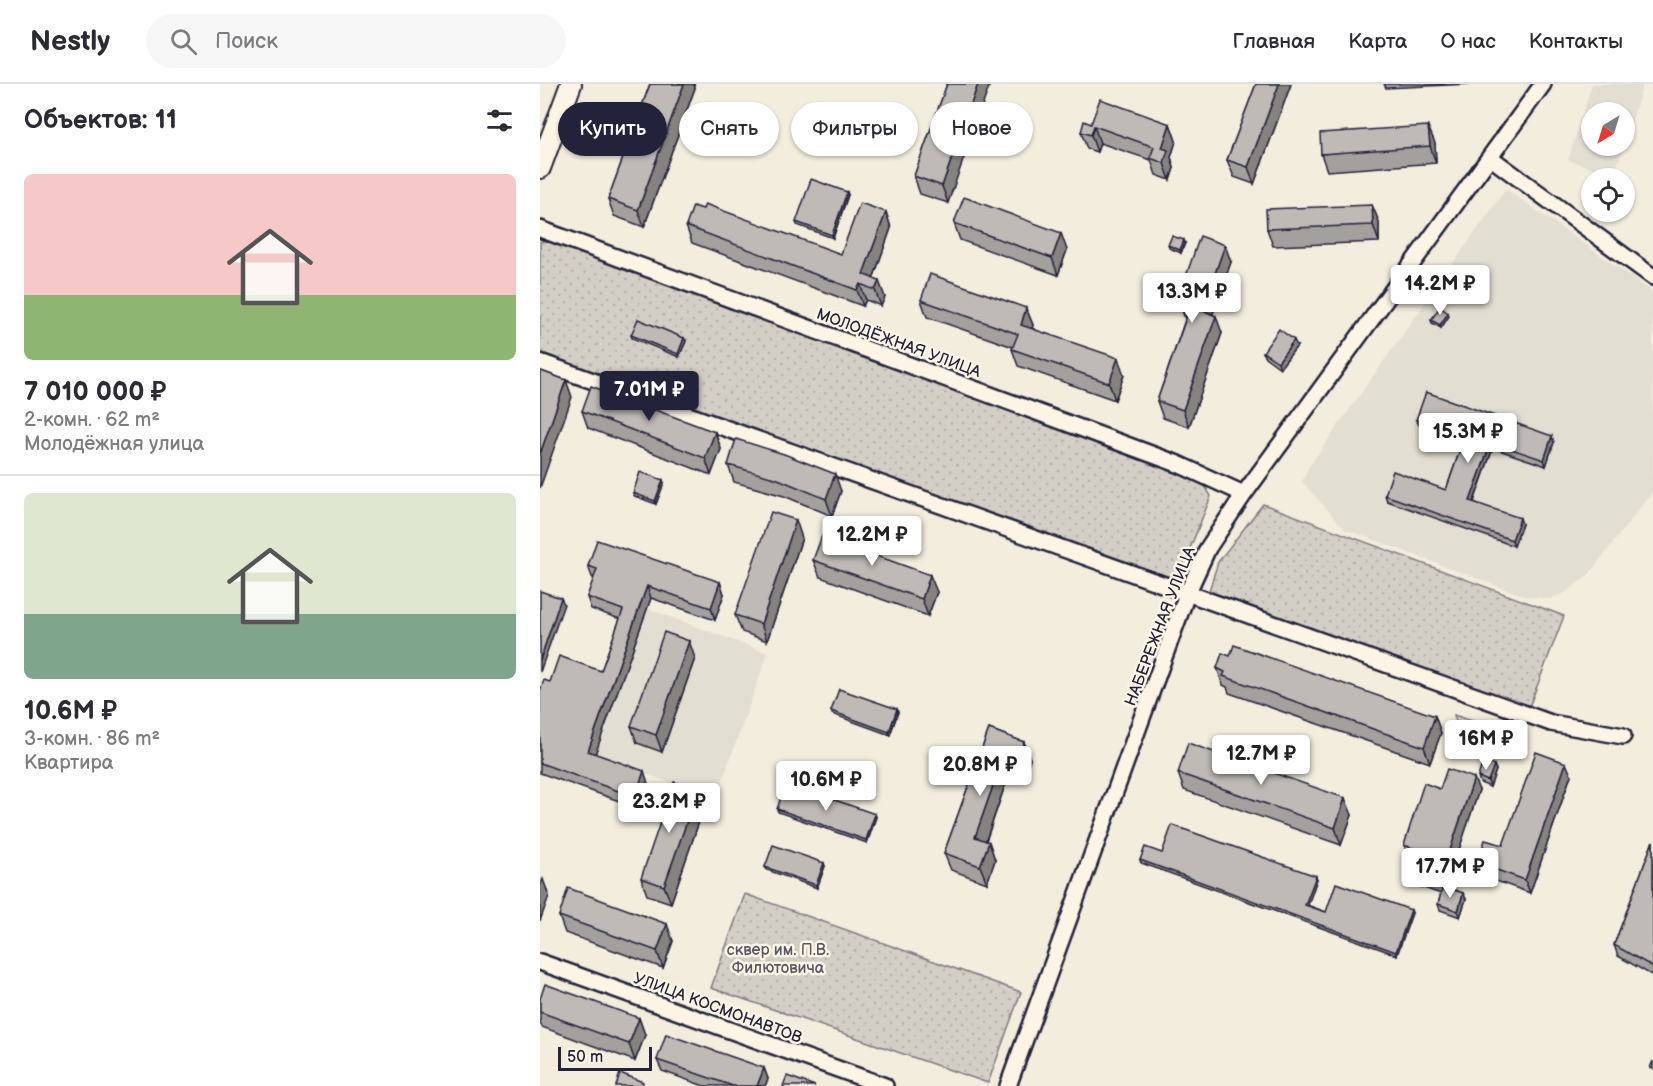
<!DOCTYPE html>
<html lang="ru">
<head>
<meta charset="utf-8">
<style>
	body { margin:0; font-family:"Balsamiq Sans",sans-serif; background:#f7f7f7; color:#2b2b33; height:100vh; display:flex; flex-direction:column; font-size:22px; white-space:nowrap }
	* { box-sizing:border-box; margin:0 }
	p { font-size:20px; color:#7c7c81 }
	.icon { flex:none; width:33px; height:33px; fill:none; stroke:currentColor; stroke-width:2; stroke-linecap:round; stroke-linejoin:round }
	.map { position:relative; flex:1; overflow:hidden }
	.sheet { display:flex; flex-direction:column; background:#fff; width:540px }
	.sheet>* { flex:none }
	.hud { position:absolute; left:18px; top:18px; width:570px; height:54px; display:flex; gap:12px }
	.needle { width:39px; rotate:218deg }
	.buttons { position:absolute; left:1041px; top:18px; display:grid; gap:12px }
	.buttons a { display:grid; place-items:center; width:54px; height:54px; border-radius:50%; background:#fff; box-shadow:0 2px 4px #0004; font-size:30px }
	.scale { position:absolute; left:18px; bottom:15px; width:94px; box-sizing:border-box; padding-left:6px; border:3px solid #22223b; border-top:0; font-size:16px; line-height:21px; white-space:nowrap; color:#22223b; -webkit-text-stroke:4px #fcf5e5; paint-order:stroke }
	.price { position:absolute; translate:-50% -51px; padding:0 14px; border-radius:6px; background:#fff; color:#222; font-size:20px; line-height:39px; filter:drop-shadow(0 2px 3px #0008) }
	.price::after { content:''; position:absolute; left:50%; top:36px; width:18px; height:14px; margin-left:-9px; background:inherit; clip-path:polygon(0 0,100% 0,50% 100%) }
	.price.active { background:#22223b; color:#fff }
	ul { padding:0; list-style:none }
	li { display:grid; align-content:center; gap:12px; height:318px; padding:0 24px }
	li+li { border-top:2px solid #e1e1e2 }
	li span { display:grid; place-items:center; height:186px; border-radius:9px; color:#555 }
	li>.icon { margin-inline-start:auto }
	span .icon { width:108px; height:108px; fill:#fffc; stroke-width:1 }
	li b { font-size:26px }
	h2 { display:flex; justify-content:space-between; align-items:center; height:72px; padding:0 24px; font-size:26px }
	.chip { padding:0 21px; border-radius:27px; background:#fff; box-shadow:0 2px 4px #0004; font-size:21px; line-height:54px }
	.chip.active { background:#22223b; color:#fff }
	header { display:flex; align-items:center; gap:36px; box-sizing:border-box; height:84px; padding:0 30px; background:#fff; border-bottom:2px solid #e1e1e2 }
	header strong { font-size:28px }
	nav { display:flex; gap:33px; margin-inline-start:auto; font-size:21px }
	.search { width:420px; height:54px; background:#f7f7f7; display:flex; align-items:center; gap:15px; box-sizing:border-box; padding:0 21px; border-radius:33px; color:#7c7c81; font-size:22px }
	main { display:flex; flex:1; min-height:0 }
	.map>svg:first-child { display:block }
</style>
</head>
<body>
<header>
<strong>Nestly</strong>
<div class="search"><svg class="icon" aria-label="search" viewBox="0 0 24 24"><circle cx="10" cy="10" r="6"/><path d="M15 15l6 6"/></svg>Поиск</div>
<nav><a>Главная</a><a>Карта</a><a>О нас</a><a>Контакты</a></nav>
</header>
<main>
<section class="sheet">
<h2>Объектов: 11<svg class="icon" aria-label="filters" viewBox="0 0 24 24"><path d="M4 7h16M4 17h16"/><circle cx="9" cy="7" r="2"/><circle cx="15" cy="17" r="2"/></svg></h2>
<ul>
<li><span style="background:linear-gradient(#f6c9c9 65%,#8fb573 0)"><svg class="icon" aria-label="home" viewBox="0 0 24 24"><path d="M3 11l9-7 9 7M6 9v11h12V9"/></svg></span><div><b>7 010 000 ₽</b><p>2-комн. · 62 m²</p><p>Молодёжная улица</p></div></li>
<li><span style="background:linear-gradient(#dfe7d0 65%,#7fa58c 0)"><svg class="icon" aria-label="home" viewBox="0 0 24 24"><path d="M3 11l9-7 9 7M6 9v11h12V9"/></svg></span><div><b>10.6M ₽</b><p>3-комн. · 86 m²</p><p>Квартира</p></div></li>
</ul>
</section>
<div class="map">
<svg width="1113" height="1002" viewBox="0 0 1113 1002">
	<defs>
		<pattern id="park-dots" width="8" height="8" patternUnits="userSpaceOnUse" patternTransform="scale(1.5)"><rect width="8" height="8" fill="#d4cfc6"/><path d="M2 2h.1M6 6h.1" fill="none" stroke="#b6b1ab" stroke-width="1.8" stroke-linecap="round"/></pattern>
	</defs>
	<rect width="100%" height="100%" fill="#f3edde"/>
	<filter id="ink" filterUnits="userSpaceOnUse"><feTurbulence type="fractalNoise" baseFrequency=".0167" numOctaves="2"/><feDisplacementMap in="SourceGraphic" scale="12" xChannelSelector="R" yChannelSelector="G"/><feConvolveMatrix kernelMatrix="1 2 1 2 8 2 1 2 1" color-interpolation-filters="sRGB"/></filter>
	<g filter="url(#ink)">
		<g fill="#e3ded2">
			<polygon points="1052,0 1103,0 1085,59 1084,28 1052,28 1052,62 1084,62 1074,91 1028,76"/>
			<polygon points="966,105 1113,208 1113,407 1046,494 1023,510 1010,515 984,512 805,445 762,398 768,384"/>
			<polygon points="108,525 228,569 176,715 56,672"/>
		</g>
		<polygon fill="#d4cfc6" stroke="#7b7880" stroke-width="1.5" points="914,631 971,650 964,671 936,662 939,650 917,642"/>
		<g fill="url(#park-dots)" stroke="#7b7880" stroke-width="1.5">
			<polygon points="6,155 661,395 671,412 639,492 623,496 0,274 0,158"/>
			<polygon points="723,420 1024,532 989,623 668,510 678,478"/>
			<polygon points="205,810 481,908 448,999 171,904"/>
		</g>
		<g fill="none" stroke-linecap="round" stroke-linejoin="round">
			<g stroke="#22223b" stroke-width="20">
				<g id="minor">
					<polyline points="951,74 1113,193"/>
					<polyline points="0,145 638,380 704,410"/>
					<polyline points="0,278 1011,639 1083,652"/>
					<polyline points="0,878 345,1002"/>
					<polyline points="468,1002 647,510 668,464 704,410 1003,0"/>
				</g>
			</g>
			<g stroke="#22223b" stroke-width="24">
				<polyline id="major" points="0,84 31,0"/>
			</g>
			<use href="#minor" stroke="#fcf5e5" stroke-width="15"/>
			<use href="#major" stroke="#fcf5e5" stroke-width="20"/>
		</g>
		<g fill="#a4a09d" stroke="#22223b" stroke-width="1.5">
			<polygon points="110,0 154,0 155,4 104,143 74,132 68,115"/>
			<polygon points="407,0 408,119 380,110 374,92"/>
			<polygon points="716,0 751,0 714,100 694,93 687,76"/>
			<polygon points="844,0 930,0 846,4"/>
			<polygon points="199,30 200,33 195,46 170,36 169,33"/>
			<polygon points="551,40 630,40 636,57 631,73 634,84 630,96 616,91 611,76 560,59 557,68 547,65 541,48"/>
			<polygon points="295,48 296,51 291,63 270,55 269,52"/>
			<polygon points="895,59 896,79 787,87 781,70"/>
			<polygon points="307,108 308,111 293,154 257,141 256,138"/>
			<polygon points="832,121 839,138 839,158 733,162 727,145"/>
			<polygon points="346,128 351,144 333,195 345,213 341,222 326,216 323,222 152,159 146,142 301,170"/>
			<polygon points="414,139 527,166 518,191 420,156"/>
			<polygon points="645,159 641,169 629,164 628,161"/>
			<polygon points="691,178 672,230 682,249 649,343 623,334 617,317 646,233 644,232 638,215"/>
			<polygon points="381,216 486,224 493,241 492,244 584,291 575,316 478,282 472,265 473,263 387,233"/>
			<polygon points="908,229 909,232 901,244 892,239 891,236"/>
			<polygon points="91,251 144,254 146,257 139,273 92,254"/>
			<polygon points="757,262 740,284 725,273 723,268"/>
			<polygon points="42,327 175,348 181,365 171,391 48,344"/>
			<polygon points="876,336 1014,358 1006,382 953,364 934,418 982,440 974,462 847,417 845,411 906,406 923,357 879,341"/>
			<polygon points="188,381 301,407 292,432 244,412 194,398"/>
			<polygon points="124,399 116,420 94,412 93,409"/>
			<polygon points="262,454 227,557 202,548 195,531"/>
			<polygon points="273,476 397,508 388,532 280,493"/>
			<polygon points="48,482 180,498 184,510 175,536 111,514 55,670 108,699 99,724 0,689 0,607 10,598 61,587 80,535 51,525 47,513 54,494 52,493"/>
			<polygon points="155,574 122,668 97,659 91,642"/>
			<polygon points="677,584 895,632 901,649 890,679 689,609 687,603 683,601"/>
			<polygon points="357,625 358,628 350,651 292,630 291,627"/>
			<polygon points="449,645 484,658 490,675 483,695 469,690 446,757 449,758 455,776 447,799 411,786 404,769"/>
			<polygon points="954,681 956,686 950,703 940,699 938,693"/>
			<polygon points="638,689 812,731 801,761 644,706"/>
			<polygon points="1031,691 990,809 942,792 937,779 963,761"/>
			<polygon points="900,705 939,706 906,803 923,809 926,815 920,833 900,826 898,820 901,810 875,801 870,790 875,775 868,773 864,761"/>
			<polygon points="164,723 131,819 107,811 101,794"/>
			<polygon points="237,725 335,730 336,733 327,759 238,728"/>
			<polygon points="1113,757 1113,892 1078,872 1074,861"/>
			<polygon points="622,769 777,795 767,821 786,828 871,826 872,829 857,871 601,779 600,776"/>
			<polygon points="285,782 277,804 227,786 225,783"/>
			<polygon points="19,832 133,857 123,884 25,849"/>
			<polygon points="0,915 99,934 105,951 95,977 2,943 0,938"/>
			<polygon points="117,976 224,984 228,995 225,1002 164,1002 122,987"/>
		</g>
		<g fill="#86827f" stroke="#22223b" stroke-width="1.5">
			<polygon points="144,0 154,0 155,4 104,143 98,126"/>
			<polygon points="438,0 450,0 408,119 402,102"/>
			<polygon points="739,0 751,0 714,100 708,83"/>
			<polygon points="199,30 200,33 195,46 194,43"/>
			<polygon points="630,40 636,57 631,73 634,84 630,96 624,79 622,64"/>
			<polygon points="554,42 560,59 557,68 551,51"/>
			<polygon points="888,42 895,59 896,79 890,62"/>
			<polygon points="295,48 296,51 291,63 290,60"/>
			<polygon points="307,108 308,111 293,154 292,151"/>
			<polygon points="832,121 839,138 839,158 833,141"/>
			<polygon points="346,128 351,144 330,204 323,190"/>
			<polygon points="521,149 527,166 518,191 512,174"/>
			<polygon points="644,156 645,159 641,169 640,166"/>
			<polygon points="685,161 691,178 668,244 662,226"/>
			<polygon points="339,197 345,213 341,222 335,206"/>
			<polygon points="320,200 326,216 323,222 317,206"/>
			<polygon points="486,224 493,241 487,258 481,241"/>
			<polygon points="908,229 909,232 901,244 900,241"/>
			<polygon points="676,232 682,249 649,343 643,326"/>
			<polygon points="144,254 146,257 139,273 138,270"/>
			<polygon points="754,256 757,262 740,284 738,278"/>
			<polygon points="578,274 584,291 575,316 569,299"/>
			<polygon points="26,296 32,313 0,404 0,370"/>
			<polygon points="175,348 181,365 171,391 165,374"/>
			<polygon points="1012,352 1014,358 1006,382 1004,376"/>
			<polygon points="951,358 953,364 932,422 930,417"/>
			<polygon points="295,390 301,407 292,432 286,415"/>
			<polygon points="123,396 124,399 116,420 115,417"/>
			<polygon points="980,434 982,440 974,462 972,456"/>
			<polygon points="256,436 262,454 227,557 221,540"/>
			<polygon points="390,491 397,508 388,532 382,515"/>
			<polygon points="180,498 184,510 175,536 171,524"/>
			<polygon points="107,502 111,514 52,679 48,667"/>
			<polygon points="21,514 24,520 0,588 0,576"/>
			<polygon points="149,557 155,574 122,668 116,651"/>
			<polygon points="357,625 358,628 350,651 349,648"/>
			<polygon points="895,632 901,649 890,679 884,663"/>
			<polygon points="484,658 490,675 483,695 477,678"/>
			<polygon points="463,673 469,690 441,770 435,753"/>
			<polygon points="1026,679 1031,691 990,809 985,796"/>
			<polygon points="954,681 956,686 950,703 948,697"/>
			<polygon points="104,687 108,699 99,724 95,713"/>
			<polygon points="934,694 939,706 904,811 899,799"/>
			<polygon points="158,706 164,723 131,819 124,802"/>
			<polygon points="805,714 812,731 801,761 795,744"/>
			<polygon points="335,730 336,733 327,759 326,756"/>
			<polygon points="449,758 455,776 447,799 440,782"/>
			<polygon points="284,779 285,782 277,804 276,801"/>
			<polygon points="776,792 777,795 767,824 765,821"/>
			<polygon points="3,795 9,812 0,837 0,802"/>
			<polygon points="923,809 926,815 920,833 918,827"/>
			<polygon points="871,826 872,829 857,871 856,868"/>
			<polygon points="127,840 133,857 123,884 117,867"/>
			<polygon points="99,934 105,951 95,977 89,960"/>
			<polygon points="224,984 228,995 225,1002 217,1002"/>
		</g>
		<g fill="#bfbab6" stroke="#22223b" stroke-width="1.5">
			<polygon points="110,0 144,0 98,126 68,115"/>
			<polygon points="407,0 438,0 402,102 374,92"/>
			<polygon points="716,0 739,0 708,83 687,76"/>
			<polygon points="560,15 630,40 622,64 628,66 624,79 610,74 614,63 554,42 551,51 541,48 544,37 551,40"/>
			<polygon points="175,20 199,30 194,43 169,33"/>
			<polygon points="274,39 295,48 290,60 269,52"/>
			<polygon points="888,42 890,62 781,70 780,49"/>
			<polygon points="271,95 307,108 292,151 256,138"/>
			<polygon points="424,113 521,149 512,174 414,139"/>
			<polygon points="320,119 346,128 323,190 339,197 335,206 320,200 317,206 146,142 153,122 163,125 165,120 301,170"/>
			<polygon points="832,121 833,141 727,145 726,125"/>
			<polygon points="632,152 644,156 640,166 628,161"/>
			<polygon points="660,152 685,161 662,226 676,232 643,326 617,317 651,220 638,215"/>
			<polygon points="390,190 486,224 481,241 578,274 569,299 472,265 478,250 381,216"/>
			<polygon points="900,223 908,229 900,241 891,236"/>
			<polygon points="98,235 144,254 138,270 91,251"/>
			<polygon points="739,245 754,256 738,278 723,268"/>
			<polygon points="1,287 26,296 0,370 0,290"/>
			<polygon points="51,302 175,348 165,374 42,327"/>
			<polygon points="886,308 1012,352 1004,376 951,358 930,417 980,434 972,456 845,411 853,387 906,406 925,352 876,336"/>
			<polygon points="196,355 244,370 295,390 286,415 238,395 188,381"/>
			<polygon points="100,388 123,396 115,417 93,409"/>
			<polygon points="231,428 256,436 221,540 195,531"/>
			<polygon points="282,452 390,491 382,515 273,476"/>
			<polygon points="57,456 180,498 171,524 107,502 48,667 104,687 95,713 0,679 0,607 4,596 10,598 19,572 61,587 83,526 47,513 57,485 48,482"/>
			<polygon points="0,507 21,514 0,576"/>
			<polygon points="124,548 149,557 116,651 91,642"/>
			<polygon points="694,561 895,632 884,663 683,592 685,588 677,584 682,569 690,572"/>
			<polygon points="299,605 357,625 349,648 291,627"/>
			<polygon points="449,645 484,658 477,678 463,673 435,753 449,758 440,782 404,769"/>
			<polygon points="648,659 805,714 795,744 638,689"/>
			<polygon points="996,668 1026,679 985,796 937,779 945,756 963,761"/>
			<polygon points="943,677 954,681 948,697 938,693"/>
			<polygon points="907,685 934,694 899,799 870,790 878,766 864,761 884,699 900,705"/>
			<polygon points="134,698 158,706 124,802 101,794"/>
			<polygon points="246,699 335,730 326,756 237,725"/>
			<polygon points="632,741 776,792 765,821 786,828 796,799 871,826 856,868 600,776 605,763 622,769"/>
			<polygon points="1113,757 1113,883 1074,861"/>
			<polygon points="233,761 284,779 276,801 225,783"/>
			<polygon points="903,802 923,809 918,827 898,820"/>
			<polygon points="28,804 127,840 117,867 19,832"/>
			<polygon points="5,900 99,934 89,960 0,928 0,915"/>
			<polygon points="126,950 224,984 217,1002 193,1002 117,976"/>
			<polygon points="1113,977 1113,985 1110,984"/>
			<polygon points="80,989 103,998 102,1002 76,1002"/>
			<polygon points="247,992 275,1002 243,1002"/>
		</g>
	</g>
	<g text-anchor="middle" stroke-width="5" stroke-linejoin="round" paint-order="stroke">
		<g font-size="16" fill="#22223b" stroke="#fcf5e5">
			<text transform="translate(359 258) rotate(20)" y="6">МОЛОДЁЖНАЯ УЛИЦА</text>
			<text transform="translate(619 542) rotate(-69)" y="6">НАБЕРЕЖНАЯ УЛИЦА</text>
			<text transform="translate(178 923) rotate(20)" y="6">УЛИЦА КОСМОНАВТОВ</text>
		</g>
		<g font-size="16" fill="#575665" stroke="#fcf5e5">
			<text x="238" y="871">сквер им. П.В.<tspan x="238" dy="18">Филютовича</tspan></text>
		</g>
	</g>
</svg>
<div class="buttons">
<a><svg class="needle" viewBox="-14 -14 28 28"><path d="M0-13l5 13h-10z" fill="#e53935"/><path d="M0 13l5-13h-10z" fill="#7c7c81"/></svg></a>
<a><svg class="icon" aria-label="locate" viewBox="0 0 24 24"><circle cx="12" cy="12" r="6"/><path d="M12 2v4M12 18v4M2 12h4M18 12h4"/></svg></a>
</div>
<div class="scale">50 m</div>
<b class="price" style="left:900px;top:232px">14.2M ₽</b>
<b class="price" style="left:652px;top:240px">13.3M ₽</b>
<b class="price active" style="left:109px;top:338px">7.01M ₽</b>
<b class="price" style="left:928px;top:380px">15.3M ₽</b>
<b class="price" style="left:332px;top:483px">12.2M ₽</b>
<b class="price" style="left:946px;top:687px">16M ₽</b>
<b class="price" style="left:721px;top:702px">12.7M ₽</b>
<b class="price" style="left:440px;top:713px">20.8M ₽</b>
<b class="price" style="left:286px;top:728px">10.6M ₽</b>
<b class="price" style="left:129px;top:750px">23.2M ₽</b>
<b class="price" style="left:910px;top:815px">17.7M ₽</b>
<div class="hud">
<a class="chip active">Купить</a>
<a class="chip">Снять</a>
<a class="chip">Фильтры</a>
<a class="chip">Новое</a>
</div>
</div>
</main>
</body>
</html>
